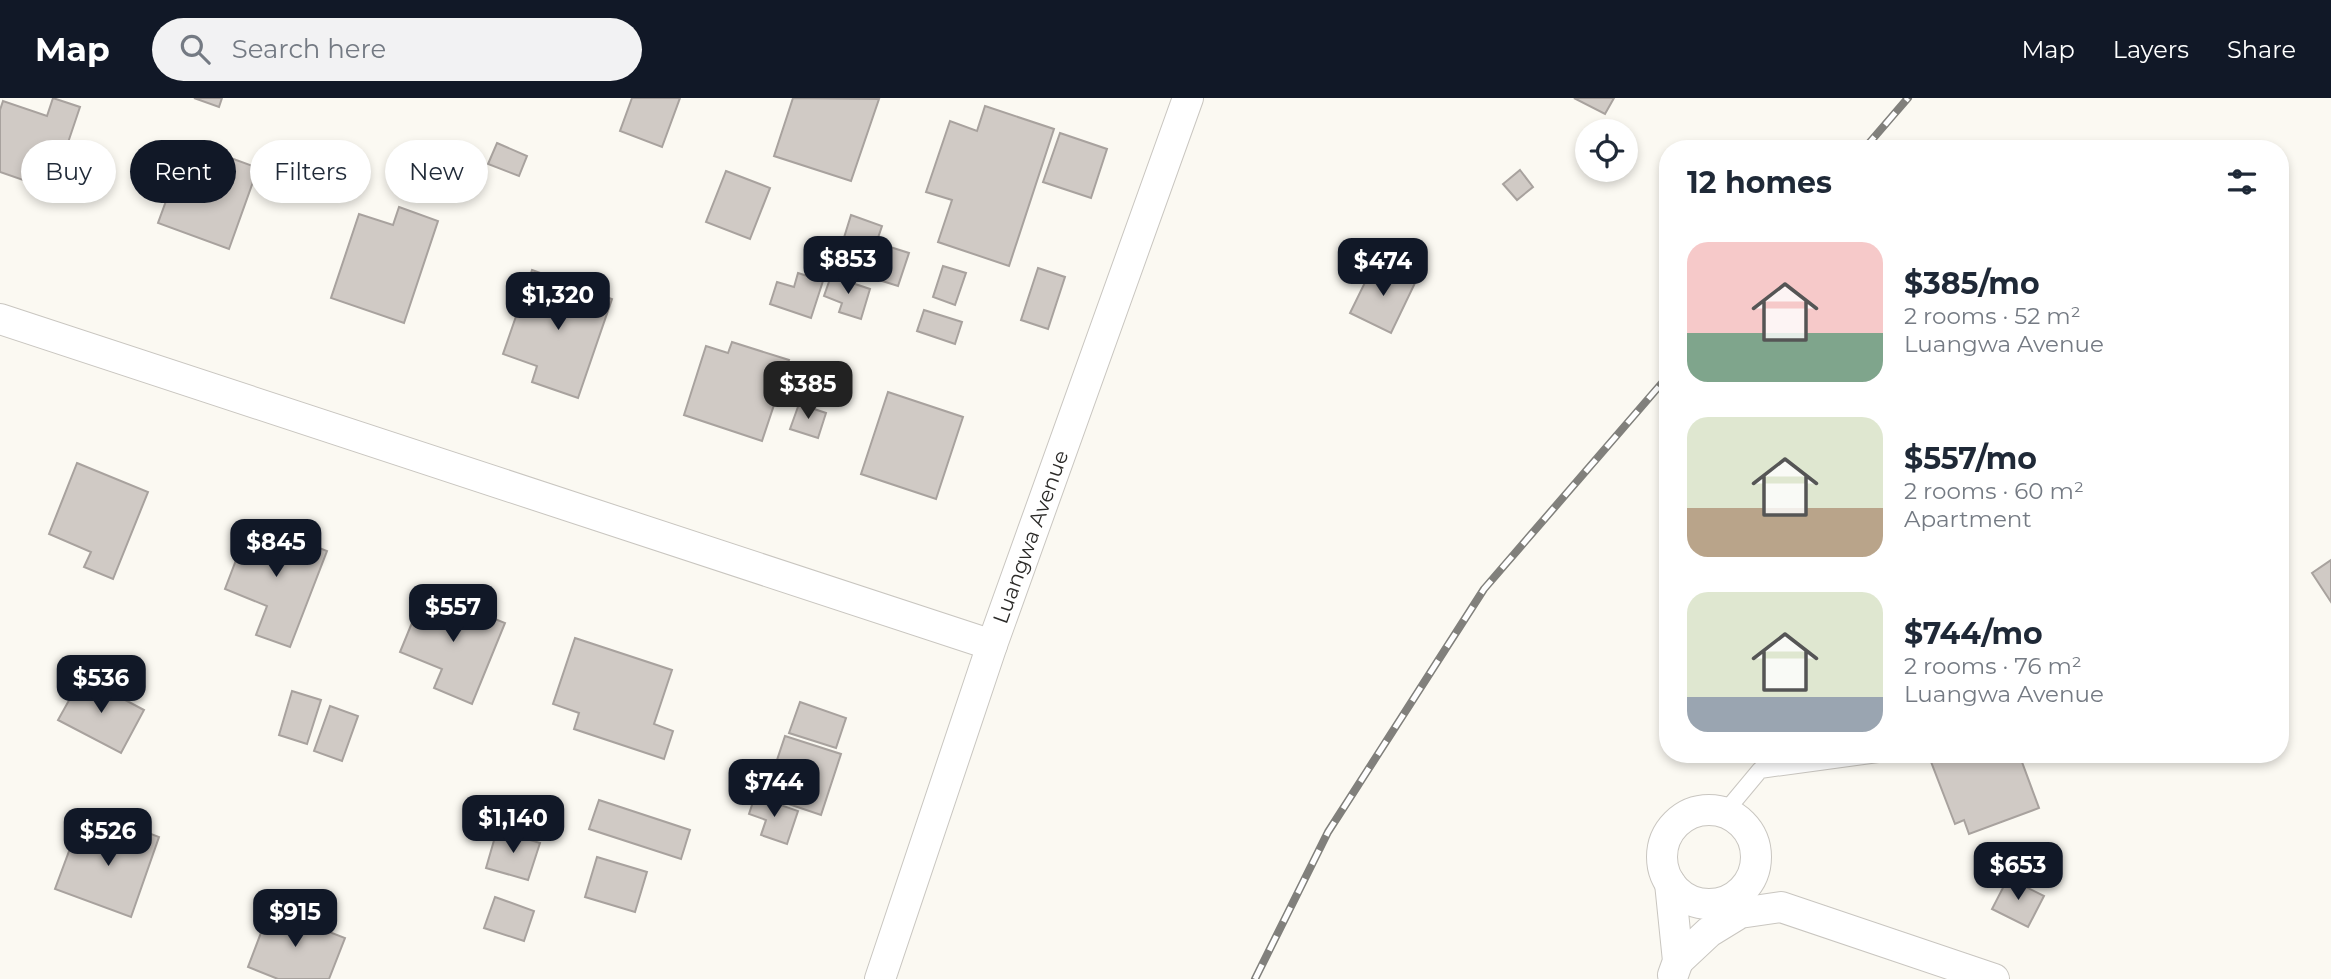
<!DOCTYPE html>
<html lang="en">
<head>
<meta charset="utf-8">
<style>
	body { margin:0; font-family:Montserrat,sans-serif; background:#f2f2f3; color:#1f2937; height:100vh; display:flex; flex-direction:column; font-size:26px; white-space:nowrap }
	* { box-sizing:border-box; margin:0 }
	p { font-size:23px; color:#747a83 }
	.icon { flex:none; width:38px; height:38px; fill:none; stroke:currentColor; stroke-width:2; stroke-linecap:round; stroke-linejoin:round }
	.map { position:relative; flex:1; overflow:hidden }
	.panel { position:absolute; left:1659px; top:42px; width:630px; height:623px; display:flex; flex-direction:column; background:#fff; border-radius:28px; box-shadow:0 4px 10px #0003 }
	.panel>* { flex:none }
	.guide { position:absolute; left:21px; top:42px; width:665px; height:63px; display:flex; gap:14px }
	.fabs { position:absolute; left:1575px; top:21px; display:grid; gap:14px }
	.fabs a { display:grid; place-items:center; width:63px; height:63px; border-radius:50%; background:#fff; box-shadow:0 4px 10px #0003; font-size:35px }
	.price { position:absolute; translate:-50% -60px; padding:0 16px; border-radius:14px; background:#111827; color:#fff; font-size:23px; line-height:46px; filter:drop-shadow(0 2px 4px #0008) }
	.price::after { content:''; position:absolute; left:50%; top:42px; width:21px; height:16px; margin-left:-10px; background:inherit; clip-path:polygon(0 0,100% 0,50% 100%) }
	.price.current { background:#222; color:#fff }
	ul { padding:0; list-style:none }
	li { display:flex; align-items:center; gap:21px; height:175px; padding:0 28px }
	li span { display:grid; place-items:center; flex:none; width:196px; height:140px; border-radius:21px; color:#555 }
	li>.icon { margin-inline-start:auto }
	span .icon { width:84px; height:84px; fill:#fffc; stroke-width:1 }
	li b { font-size:30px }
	h2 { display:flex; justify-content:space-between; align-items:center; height:84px; padding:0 28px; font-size:30px }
	.pill { padding:0 24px; border-radius:32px; background:#fff; box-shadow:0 4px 10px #0003; font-size:24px; line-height:63px }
	.pill.current { background:#111827; color:#fff }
	header { display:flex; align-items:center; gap:42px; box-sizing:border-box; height:98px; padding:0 35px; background:#111827; color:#fff }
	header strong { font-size:33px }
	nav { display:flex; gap:38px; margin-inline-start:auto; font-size:24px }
	.search { width:490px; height:63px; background:#f2f2f3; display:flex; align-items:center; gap:18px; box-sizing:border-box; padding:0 24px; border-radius:38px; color:#747a83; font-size:26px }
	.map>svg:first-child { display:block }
</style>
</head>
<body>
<header>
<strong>Map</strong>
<div class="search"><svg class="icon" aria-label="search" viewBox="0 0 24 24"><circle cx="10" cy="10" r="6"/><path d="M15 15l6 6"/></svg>Search here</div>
<nav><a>Map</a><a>Layers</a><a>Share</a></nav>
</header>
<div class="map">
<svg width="2331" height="881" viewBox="0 0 2331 881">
	<rect width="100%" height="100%" fill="#fbf9f2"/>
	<g fill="#d0cac5" stroke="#a8a29e" stroke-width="2">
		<polygon points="53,0 80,9 52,92 0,74 0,12 3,3 47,18"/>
		<polygon points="194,0 222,0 219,9"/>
		<polygon points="632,0 680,0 662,49 620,33"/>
		<polygon points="793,0 879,1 851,83 774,58"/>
		<polygon points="1574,0 1614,0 1605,16"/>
		<polygon points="985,8 1054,31 1009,168 938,144 952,102 926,94 950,23 977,33"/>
		<polygon points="1060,35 1107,51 1091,100 1043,84"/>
		<polygon points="497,45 527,58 519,78 488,66"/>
		<polygon points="228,59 258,70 229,151 158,125 181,62 222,76"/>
		<polygon points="1520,72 1533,89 1517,102 1503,86"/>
		<polygon points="726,73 770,90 750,141 706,124"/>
		<polygon points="399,109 438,123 404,225 331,200 359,116 393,127"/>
		<polygon points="851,117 882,128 868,169 838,159"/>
		<polygon points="887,148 909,155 898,188 876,181"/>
		<polygon points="1374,166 1415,185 1391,235 1350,215"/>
		<polygon points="943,168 966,175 955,207 933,199"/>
		<polygon points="1038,170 1065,179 1048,231 1021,222"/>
		<polygon points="532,172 612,201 578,300 532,284 537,268 503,256"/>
		<polygon points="798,175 823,183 811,220 770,206 777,184 794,189"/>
		<polygon points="831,178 870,191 861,221 839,214 842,205 824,198"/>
		<polygon points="924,212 962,224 955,246 917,233"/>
		<polygon points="732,244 789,262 762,343 684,317 706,248 728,255"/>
		<polygon points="888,294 963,319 936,401 861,376"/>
		<polygon points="799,306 826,315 818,340 790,331"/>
		<polygon points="77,365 148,394 113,481 84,469 91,454 49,436"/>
		<polygon points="251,423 327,453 290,549 256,537 267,508 225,491"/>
		<polygon points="2331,462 2331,504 2312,475"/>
		<polygon points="425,493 505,525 472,606 434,590 442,571 400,554"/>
		<polygon points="575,540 672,572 654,626 673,633 664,661 574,631 579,615 553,606"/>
		<polygon points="82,579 144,612 121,655 58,622"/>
		<polygon points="292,593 321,602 307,646 279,637"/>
		<polygon points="800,604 846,620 836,650 789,635"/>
		<polygon points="330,608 358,618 342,663 314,653"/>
		<polygon points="785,638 841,656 821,717 765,698"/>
		<polygon points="1928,656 2019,656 2039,710 1969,736 1964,722 1955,726"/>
		<polygon points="755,698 798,713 787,746 761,737 766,722 749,716"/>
		<polygon points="599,702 690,732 681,761 589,731"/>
		<polygon points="125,726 159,739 131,819 55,791 78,729 118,744"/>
		<polygon points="497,732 540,745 528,782 486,770"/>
		<polygon points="597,759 647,774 635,814 585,799"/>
		<polygon points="2008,780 2044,798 2028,829 1992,811"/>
		<polygon points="495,799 534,813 524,843 484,830"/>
		<polygon points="270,811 345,840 329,881 278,881 248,869"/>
	</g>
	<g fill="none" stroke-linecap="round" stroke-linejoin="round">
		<g stroke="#c9c6c0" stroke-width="18">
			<polyline id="lane" points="1725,714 1760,672 1878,656"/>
		</g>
		<g stroke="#c9c6c0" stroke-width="32">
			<g id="street">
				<polyline points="0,221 992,547"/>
				<circle cx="1709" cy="759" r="47"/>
				<polyline points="1670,785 1678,863 1673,877"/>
				<polyline points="1678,863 1709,834 1740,815 1781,809 1994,881"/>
				<polyline points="880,881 992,547 1188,0"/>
			</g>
		</g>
		<use href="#lane" stroke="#fff" stroke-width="16"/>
		<use href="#street" stroke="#fff" stroke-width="30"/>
		<g stroke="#81807c" stroke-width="8">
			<g id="rail">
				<polyline points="1864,51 1908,0"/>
				<polyline points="1255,881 1328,734 1484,491 1668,278"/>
			</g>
		</g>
		<use href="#rail" stroke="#fff" stroke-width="5" stroke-dasharray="16" stroke-linecap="butt"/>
	</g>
	<g text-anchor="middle" stroke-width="6" stroke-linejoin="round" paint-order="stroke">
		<g font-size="21" fill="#2b2a28" stroke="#fff">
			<text transform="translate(1031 439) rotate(-70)" y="7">Luangwa Avenue</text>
		</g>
	</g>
</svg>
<div class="fabs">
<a><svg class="icon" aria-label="locate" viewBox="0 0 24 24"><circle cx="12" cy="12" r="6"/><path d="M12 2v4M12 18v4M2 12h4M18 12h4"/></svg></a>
</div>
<b class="price" style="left:848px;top:198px">$853</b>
<b class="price" style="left:1383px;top:200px">$474</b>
<b class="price" style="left:558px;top:234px">$1,320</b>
<b class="price current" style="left:808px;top:323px">$385</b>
<b class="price" style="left:276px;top:481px">$845</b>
<b class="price" style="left:453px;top:546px">$557</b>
<b class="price" style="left:101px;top:617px">$536</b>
<b class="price" style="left:774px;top:721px">$744</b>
<b class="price" style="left:513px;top:757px">$1,140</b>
<b class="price" style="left:108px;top:770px">$526</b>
<b class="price" style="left:2018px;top:804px">$653</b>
<b class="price" style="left:295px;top:851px">$915</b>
<div class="guide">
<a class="pill">Buy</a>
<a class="pill current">Rent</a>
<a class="pill">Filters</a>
<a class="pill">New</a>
</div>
<section class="panel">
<h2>12 homes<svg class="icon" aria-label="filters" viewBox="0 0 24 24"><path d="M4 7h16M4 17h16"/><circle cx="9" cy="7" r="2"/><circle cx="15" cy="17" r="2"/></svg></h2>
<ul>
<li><span style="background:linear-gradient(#f6c9c9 65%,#7fa58c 0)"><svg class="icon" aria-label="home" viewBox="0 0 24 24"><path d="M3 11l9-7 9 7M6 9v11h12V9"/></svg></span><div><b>$385/mo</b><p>2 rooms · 52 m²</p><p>Luangwa Avenue</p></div></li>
<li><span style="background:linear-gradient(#dfe7d0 65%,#b9a48a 0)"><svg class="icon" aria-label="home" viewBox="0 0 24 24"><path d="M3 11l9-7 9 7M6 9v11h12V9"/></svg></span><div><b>$557/mo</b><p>2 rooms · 60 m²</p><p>Apartment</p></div></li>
<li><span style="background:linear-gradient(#dfe7d0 75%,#9aa5b1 0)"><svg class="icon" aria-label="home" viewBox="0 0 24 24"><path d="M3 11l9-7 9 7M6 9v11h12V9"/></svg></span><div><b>$744/mo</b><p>2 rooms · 76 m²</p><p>Luangwa Avenue</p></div></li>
</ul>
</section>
</div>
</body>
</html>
